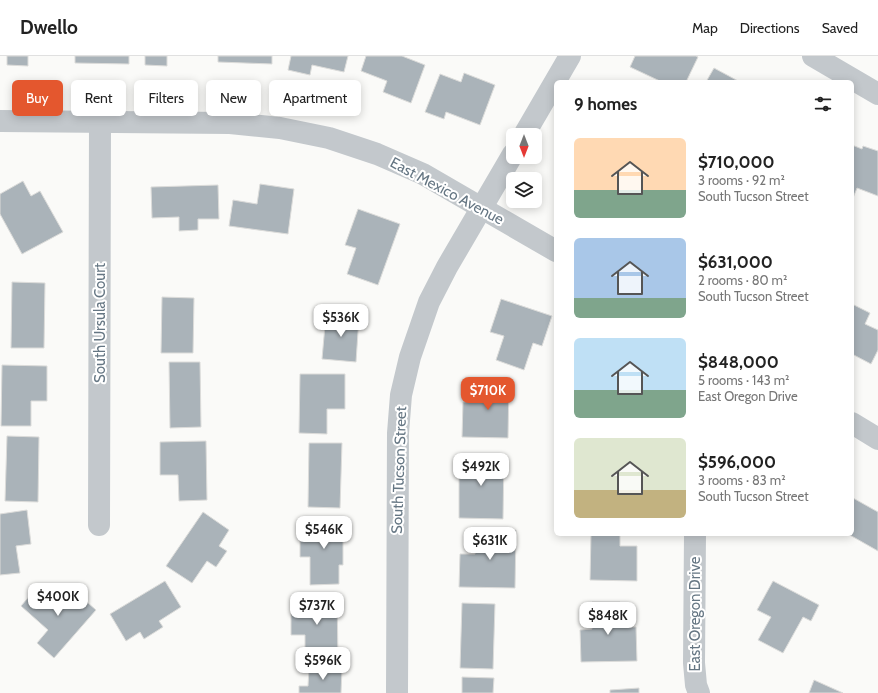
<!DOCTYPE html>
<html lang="en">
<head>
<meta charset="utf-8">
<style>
	body { margin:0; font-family:Cabin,sans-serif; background:#f2f2f2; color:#222; height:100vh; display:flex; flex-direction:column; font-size:15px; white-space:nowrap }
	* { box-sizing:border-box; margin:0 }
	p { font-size:13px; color:#767676 }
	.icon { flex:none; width:22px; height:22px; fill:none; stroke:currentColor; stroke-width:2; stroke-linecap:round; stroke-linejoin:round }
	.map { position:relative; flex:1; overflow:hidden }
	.sheet { position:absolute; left:554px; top:24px; width:300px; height:456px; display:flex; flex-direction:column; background:#fff; border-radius:6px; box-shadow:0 2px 10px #0003 }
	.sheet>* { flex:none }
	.banner { position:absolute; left:12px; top:24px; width:380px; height:36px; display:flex; gap:8px }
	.needle { width:26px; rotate:180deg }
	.controls { position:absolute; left:506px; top:72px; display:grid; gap:8px }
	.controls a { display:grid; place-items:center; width:36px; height:36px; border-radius:6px; background:#fff; box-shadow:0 2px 10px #0003; font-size:20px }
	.price { position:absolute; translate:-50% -34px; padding:0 9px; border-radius:8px; background:#fff; color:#222; font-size:13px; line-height:26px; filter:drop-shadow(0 1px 2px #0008) }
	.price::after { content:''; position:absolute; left:50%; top:24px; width:12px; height:9px; margin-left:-6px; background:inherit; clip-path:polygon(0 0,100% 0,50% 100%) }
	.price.selected { background:#e4572e; color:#fff }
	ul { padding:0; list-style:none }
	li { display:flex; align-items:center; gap:12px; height:100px; padding:0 20px }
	li span { display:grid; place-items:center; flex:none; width:112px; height:80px; border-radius:6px; color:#555 }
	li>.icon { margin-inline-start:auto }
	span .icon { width:48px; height:48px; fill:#fffc; stroke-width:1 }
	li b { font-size:17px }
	h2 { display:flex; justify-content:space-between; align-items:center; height:48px; padding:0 20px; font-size:17px }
	.chip { padding:0 14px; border-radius:6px; background:#fff; box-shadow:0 2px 10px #0003; font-size:14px; line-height:36px }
	.chip.selected { background:#e4572e; color:#fff }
	header { display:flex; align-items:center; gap:24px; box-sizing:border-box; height:56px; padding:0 20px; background:#fff; border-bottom:1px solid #e0e0e0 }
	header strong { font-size:19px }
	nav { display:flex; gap:22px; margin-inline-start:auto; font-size:14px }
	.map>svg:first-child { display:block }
</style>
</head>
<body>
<header>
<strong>Dwello</strong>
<nav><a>Map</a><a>Directions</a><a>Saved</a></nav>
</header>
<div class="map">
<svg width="878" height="637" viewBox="0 0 878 637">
	<rect width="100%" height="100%" fill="#fafaf8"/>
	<g fill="#aab3b9" stroke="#dcdcda">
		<polygon points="7,0 28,0 28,10 7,9"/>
		<polygon points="75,0 129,0 129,8 75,7"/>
		<polygon points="145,0 167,0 167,10 145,9"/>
		<polygon points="218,0 272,0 272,8 218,6"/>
		<polygon points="291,0 348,0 344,16 312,9 310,19 288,14"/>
		<polygon points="366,0 402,0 425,9 411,47 383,36 387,25 361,15"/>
		<polygon points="635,0 696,0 698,1 686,26 662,26 630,11"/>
		<polygon points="714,12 740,26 706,26"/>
		<polygon points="464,17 495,29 480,69 446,56 444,63 425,56 440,18 461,26"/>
		<polygon points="852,89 862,93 863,90 878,95 878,140 857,132 853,142 852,142"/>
		<polygon points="23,125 31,140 40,135 63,176 22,198 0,158 0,138"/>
		<polygon points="260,128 294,133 288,178 229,170 233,144 257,148"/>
		<polygon points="218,129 219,163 198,163 198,174 179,175 179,161 152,162 151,131"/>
		<polygon points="358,153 400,168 378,229 347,218 356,192 345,189"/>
		<polygon points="12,226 45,227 44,292 11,292"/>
		<polygon points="162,241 194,242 193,297 161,297"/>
		<polygon points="501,243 552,260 542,290 533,287 524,314 496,304 504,280 490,276"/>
		<polygon points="852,248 870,257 865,268 878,274 878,294 871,308 852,298"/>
		<polygon points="326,258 359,261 356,306 322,303"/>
		<polygon points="169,306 200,306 201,371 170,372"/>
		<polygon points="2,309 47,310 47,345 31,345 31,370 1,370"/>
		<polygon points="300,318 345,318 345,353 327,353 327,378 299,377"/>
		<polygon points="482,322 509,323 508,382 462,381 463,346 481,346"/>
		<polygon points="7,380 39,381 38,446 5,445"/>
		<polygon points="206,385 207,444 179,445 178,419 160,419 160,386"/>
		<polygon points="309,387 342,387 340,452 308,451"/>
		<polygon points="459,399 504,399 503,463 459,462"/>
		<polygon points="853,442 878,456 878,495 848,478 852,478 852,443"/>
		<polygon points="27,454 31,488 16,490 20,517 0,519 0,458"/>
		<polygon points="203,456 229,474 219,490 227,495 216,511 207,505 192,527 166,510"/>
		<polygon points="310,463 343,463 343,509 339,509 339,528 310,529 310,501 300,501 300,478 310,478"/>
		<polygon points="476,473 516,474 515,532 459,531 460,498 475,498"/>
		<polygon points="591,478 620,478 620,490 637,490 637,525 590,524"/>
		<polygon points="165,525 181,551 159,565 163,571 144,583 140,576 126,585 110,558"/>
		<polygon points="773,525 819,549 811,565 803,561 783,597 758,584 771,561 757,554"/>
		<polygon points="39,529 59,546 71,532 96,554 54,602 37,587 48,574 21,550"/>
		<polygon points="305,539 337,539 338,603 305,603 305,579 291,579 291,550 305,550"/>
		<polygon points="592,546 620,546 621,571 636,571 637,605 581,606 580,574 592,573"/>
		<polygon points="462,547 495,548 493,613 460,612"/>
		<polygon points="309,612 342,613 341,637 299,637 299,630 308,630"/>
		<polygon points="462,621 494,622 493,637 462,637"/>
		<polygon points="814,624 843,637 809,637"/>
		<polygon points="639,632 639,637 610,637 610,634"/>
	</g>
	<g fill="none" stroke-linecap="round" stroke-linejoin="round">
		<g stroke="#c3c8cc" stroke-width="22">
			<polyline points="813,0 878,38"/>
			<polyline points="0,65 230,67 280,72 329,82 377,98 423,118 556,195"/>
			<polyline points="524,79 570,0"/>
			<polyline points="852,367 878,383"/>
			<polyline points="99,469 100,65"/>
			<polyline points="695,478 694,607 696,629 699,637"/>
			<polyline points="397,637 398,377 401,339 410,301 429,246 447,211 513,98"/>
		</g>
	</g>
	<g text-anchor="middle" stroke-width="4" stroke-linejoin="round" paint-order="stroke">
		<g font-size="15" fill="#657683" stroke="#fff">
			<text transform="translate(447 135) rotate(28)" y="5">East Mexico Avenue</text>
			<text transform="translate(100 267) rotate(-90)" y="5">South Ursula Court</text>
			<text transform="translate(399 414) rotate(-88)" y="5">South Tucson Street</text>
			<text transform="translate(695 558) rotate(-90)" y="5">East Oregon Drive</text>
		</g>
	</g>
</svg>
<div class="controls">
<a><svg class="needle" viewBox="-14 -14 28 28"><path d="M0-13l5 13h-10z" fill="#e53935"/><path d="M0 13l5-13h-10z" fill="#767676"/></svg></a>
<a><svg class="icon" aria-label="layers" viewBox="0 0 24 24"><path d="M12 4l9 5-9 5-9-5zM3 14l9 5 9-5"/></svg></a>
</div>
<b class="price" style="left:341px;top:282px">$536K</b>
<b class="price selected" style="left:488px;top:355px">$710K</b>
<b class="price" style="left:481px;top:431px">$492K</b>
<b class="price" style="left:324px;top:494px">$546K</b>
<b class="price" style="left:490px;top:505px">$631K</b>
<b class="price" style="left:58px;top:561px">$400K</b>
<b class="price" style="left:317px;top:570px">$737K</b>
<b class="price" style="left:608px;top:580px">$848K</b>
<b class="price" style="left:323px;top:625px">$596K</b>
<div class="banner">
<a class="chip selected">Buy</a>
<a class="chip">Rent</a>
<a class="chip">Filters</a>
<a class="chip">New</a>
<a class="chip">Apartment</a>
</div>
<section class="sheet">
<h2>9 homes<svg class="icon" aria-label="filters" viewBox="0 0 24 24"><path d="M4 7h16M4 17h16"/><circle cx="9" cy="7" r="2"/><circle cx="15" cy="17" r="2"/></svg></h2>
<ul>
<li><span style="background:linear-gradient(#ffd9b3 65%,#7fa58c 0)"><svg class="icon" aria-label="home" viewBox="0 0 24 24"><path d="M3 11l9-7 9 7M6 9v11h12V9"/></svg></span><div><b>$710,000</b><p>3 rooms · 92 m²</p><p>South Tucson Street</p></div></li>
<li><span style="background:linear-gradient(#a9c7e8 75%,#7fa58c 0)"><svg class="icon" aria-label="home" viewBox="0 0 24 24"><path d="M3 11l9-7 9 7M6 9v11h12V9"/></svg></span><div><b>$631,000</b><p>2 rooms · 80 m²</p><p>South Tucson Street</p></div></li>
<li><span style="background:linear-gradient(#bfe0f5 65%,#7fa58c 0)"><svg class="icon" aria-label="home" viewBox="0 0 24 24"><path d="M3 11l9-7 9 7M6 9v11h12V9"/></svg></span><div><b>$848,000</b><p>5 rooms · 143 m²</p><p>East Oregon Drive</p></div></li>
<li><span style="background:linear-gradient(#dfe7d0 65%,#c2b280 0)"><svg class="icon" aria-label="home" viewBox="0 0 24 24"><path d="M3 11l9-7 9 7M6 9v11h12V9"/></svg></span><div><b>$596,000</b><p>3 rooms · 83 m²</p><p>South Tucson Street</p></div></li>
</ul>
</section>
</div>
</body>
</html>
